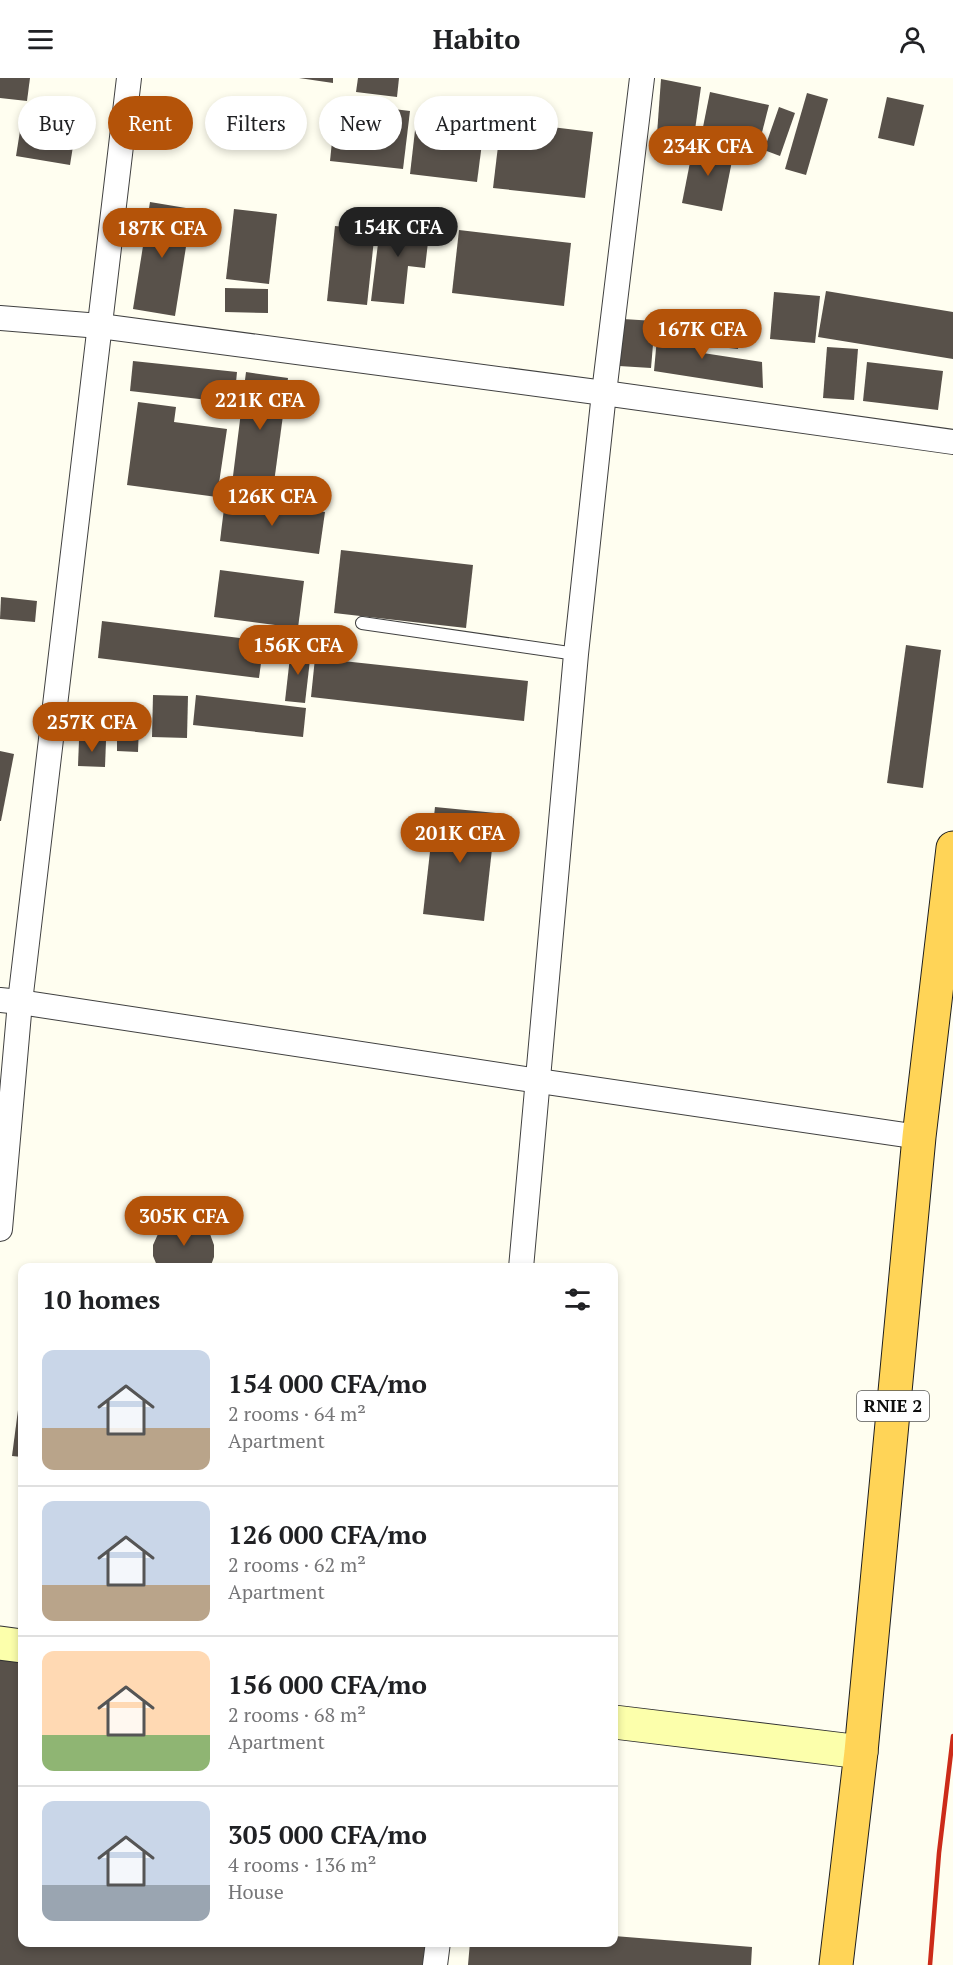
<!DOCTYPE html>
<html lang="en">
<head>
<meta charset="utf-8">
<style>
	body { margin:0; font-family:"PT Serif",serif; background:#f2f2f2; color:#202124; height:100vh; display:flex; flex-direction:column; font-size:22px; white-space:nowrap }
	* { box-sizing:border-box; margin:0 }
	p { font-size:20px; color:#757577 }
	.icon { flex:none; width:33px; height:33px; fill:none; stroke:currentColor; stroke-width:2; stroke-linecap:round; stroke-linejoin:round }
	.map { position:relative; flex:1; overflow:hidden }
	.panel { position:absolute; left:18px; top:1185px; width:600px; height:684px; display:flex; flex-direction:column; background:#fff; border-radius:12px; box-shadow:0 3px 9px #0003 }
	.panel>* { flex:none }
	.hud { position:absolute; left:18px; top:18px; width:600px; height:54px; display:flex; gap:12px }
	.price { position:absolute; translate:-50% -51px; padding:0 14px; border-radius:21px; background:#b45309; color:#fff; font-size:20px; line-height:39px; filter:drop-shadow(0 2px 3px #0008) }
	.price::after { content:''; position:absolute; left:50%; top:36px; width:18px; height:14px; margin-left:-9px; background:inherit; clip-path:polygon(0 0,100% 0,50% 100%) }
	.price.selected { background:#222; color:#fff }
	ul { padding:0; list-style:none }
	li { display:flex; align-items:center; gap:18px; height:150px; padding:0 24px }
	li+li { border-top:2px solid #e0e0e0 }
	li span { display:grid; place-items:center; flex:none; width:168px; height:120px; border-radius:12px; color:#555 }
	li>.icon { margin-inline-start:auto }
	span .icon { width:72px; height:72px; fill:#fffc; stroke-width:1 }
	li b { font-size:26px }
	h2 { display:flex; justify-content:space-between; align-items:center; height:72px; padding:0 24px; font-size:26px }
	.pill { padding:0 21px; border-radius:27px; background:#fff; box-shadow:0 3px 9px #0003; font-size:21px; line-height:54px }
	.pill.selected { background:#b45309; color:#fff }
	header { display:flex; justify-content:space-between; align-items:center; height:78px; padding:0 24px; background:#fff; font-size:27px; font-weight:700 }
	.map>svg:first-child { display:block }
</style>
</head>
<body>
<header><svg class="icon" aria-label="menu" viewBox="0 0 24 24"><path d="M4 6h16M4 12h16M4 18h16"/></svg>Habito<svg class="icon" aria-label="person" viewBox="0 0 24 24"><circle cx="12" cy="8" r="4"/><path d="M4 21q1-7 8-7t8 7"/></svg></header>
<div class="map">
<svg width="953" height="1887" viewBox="0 0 953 1887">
	<rect width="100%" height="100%" fill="#fffef0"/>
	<g fill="#58514a">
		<polygon points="0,0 30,0 27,23 0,20"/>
		<polygon points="299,0 333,0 333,5"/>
		<polygon points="358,0 399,0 397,19 356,14"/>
		<polygon points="661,1 701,9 694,59 657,56"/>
		<polygon points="710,14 769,27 757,74 701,59"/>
		<polygon points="807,15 828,21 806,97 785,91"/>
		<polygon points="887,19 924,27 914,68 878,60"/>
		<polygon points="336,24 410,33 403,91 330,83"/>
		<polygon points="779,29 795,35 780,78 764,72"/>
		<polygon points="417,35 485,42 477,104 410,96"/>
		<polygon points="501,43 593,54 585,120 493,110"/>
		<polygon points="20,53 74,62 70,87 16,78"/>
		<polygon points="694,64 734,73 722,133 682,125"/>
		<polygon points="150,124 192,131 175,238 133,231"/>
		<polygon points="234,131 277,136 269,206 226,201"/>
		<polygon points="381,141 430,147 425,190 408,188 404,226 371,223"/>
		<polygon points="335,148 375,152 367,227 327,223"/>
		<polygon points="459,152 571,165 564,228 452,215"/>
		<polygon points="225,210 268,211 268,235 225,234"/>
		<polygon points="826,213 953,234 953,281 818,259"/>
		<polygon points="774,214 820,218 815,265 770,261"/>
		<polygon points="713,234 742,237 738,271 710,268"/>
		<polygon points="623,241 655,243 651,290 619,288"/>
		<polygon points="658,249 703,255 703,275 762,284 763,310 654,293"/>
		<polygon points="827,269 858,271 854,322 823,320"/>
		<polygon points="133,283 237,294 234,325 130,313"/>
		<polygon points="867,284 943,293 938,332 863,323"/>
		<polygon points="246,294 288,300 273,412 232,406"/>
		<polygon points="138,324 176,329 174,344 227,351 217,419 127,407"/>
		<polygon points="225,422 325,434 319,476 220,463"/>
		<polygon points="341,472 473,487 466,550 334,535"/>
		<polygon points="220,492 304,503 298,550 214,539"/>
		<polygon points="1,519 37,523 35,544 0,541"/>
		<polygon points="102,543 264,563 259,600 98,580"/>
		<polygon points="906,567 941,572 923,710 887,705"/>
		<polygon points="291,570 311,573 305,625 285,623"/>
		<polygon points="315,580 528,603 524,643 311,619"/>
		<polygon points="153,617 188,618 187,660 152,659"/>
		<polygon points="196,617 306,630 303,659 193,647"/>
		<polygon points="117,647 139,647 138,674 117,673"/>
		<polygon points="79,662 106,663 105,689 78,688"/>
		<polygon points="0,673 14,676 1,743 0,743"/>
		<polygon points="435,729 496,735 484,843 423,836"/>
		<polygon points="178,1143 190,1143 201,1148 210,1156 214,1167 214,1179 210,1190 158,1190 153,1178 153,1167 158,1156 167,1147"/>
		<polygon points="21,1309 22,1309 22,1379 12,1378"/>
		<polygon points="0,1580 22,1583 22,1864 429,1864 426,1887 0,1887"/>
		<polygon points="614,1858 752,1869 751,1887 468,1887 470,1864 614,1864"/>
	</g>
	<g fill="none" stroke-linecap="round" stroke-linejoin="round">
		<g stroke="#414141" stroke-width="14">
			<polyline id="service" points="362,545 576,576"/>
		</g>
		<g stroke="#414141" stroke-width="26">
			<g id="minor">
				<polyline points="0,240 100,248 604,315 953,364"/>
				<polyline points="0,922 20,924 539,1003 919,1059"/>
				<polyline points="0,1151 20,924 129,0"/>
				<polyline points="521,1190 576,576 604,315 642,0"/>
				<polyline points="435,1887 438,1864"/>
			</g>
		</g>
		<g stroke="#303030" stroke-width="35">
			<g id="secondary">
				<polyline points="0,1565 22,1568"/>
				<polyline points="614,1644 861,1674"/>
			</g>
		</g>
		<g stroke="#1f1f1f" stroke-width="35">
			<polyline id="trunk" points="836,1887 861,1674 919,1059 953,770"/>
		</g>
		<use href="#service" stroke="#fff" stroke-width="12"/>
		<use href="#minor" stroke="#fff" stroke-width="24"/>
		<use href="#secondary" stroke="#fcffab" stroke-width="33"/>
		<use href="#trunk" stroke="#ffd457" stroke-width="33"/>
		<polyline stroke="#cc2b19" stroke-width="4.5" points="930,1887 939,1775 953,1658"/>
	</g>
	<g text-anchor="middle" stroke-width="6" stroke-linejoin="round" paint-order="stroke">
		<rect fill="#fff" stroke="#565656" stroke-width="1.5" x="857" y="1313" width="72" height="30" rx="4.5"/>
		<g font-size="18" font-weight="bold" fill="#0e0e0e">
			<text x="893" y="1334">RNIE 2</text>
		</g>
	</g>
</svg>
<b class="price" style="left:708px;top:99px">234K CFA</b>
<b class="price selected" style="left:398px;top:180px">154K CFA</b>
<b class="price" style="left:162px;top:181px">187K CFA</b>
<b class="price" style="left:702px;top:282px">167K CFA</b>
<b class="price" style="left:260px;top:353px">221K CFA</b>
<b class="price" style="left:272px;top:449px">126K CFA</b>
<b class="price" style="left:298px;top:598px">156K CFA</b>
<b class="price" style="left:92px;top:675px">257K CFA</b>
<b class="price" style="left:460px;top:786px">201K CFA</b>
<b class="price" style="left:184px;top:1169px">305K CFA</b>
<div class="hud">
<a class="pill">Buy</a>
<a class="pill selected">Rent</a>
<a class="pill">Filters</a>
<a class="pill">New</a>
<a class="pill">Apartment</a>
</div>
<section class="panel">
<h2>10 homes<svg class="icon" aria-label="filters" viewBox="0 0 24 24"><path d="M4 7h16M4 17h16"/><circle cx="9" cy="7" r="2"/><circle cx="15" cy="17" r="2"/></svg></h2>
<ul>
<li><span style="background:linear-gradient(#c9d6e8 65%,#b9a48a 0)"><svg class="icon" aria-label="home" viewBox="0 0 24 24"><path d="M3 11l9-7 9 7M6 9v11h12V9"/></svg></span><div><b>154 000 CFA/mo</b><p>2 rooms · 64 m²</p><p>Apartment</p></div></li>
<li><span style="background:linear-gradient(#c9d6e8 70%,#b9a48a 0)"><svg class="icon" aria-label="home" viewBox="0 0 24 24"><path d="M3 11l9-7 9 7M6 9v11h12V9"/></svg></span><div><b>126 000 CFA/mo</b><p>2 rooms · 62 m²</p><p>Apartment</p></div></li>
<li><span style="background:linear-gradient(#ffd9b3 70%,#8fb573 0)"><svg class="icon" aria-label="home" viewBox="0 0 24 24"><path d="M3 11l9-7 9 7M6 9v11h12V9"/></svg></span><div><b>156 000 CFA/mo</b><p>2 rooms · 68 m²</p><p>Apartment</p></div></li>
<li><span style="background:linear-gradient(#c9d6e8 70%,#9aa5b1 0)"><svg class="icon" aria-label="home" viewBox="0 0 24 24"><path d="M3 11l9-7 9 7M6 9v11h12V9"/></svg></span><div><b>305 000 CFA/mo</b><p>4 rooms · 136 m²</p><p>House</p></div></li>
</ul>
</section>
</div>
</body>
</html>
